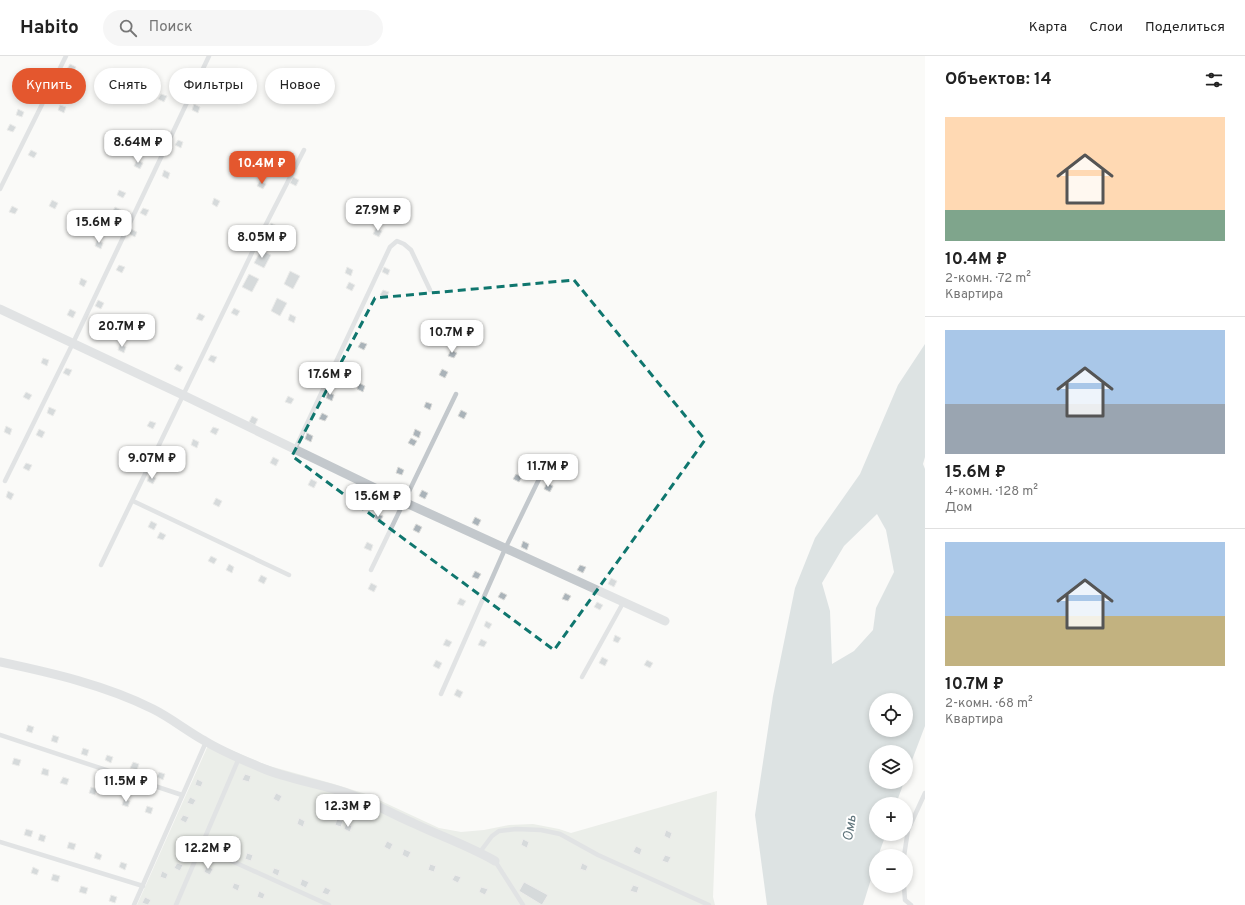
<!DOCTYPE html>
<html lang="ru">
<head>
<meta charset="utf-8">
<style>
	body { margin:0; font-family:Overpass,sans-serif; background:#f6f6f6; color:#222; height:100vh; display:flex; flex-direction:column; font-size:15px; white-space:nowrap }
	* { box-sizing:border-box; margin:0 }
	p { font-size:13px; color:#767676 }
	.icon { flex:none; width:22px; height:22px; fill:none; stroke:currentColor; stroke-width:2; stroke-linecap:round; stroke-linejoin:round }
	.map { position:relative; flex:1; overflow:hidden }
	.side { display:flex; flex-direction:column; background:#fff; width:320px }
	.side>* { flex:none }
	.top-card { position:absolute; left:12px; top:12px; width:380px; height:36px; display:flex; gap:8px }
	.buttons { position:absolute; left:869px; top:637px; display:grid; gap:8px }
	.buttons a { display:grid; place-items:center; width:44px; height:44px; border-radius:50%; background:#fff; box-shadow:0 2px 6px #0003; font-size:20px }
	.price { position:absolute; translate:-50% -34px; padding:0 9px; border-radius:8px; background:#fff; color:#222; font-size:13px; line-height:26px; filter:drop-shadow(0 1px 2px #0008) }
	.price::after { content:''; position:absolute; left:50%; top:24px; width:12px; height:9px; margin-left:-6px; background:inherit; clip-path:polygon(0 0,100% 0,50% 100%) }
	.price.active { background:#e4572e; color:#fff }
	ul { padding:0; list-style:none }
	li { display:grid; align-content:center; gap:8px; height:212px; padding:0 20px }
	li+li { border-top:1px solid #e0e0e0 }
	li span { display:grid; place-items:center; height:124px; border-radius:0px; color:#555 }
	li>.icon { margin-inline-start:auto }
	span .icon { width:72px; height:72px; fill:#fffc; stroke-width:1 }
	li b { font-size:17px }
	h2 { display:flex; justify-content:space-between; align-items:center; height:48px; padding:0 20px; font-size:17px }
	.chip { padding:0 14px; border-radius:18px; background:#fff; box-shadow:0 2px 6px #0003; font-size:14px; line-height:36px }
	.chip.active { background:#e4572e; color:#fff }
	header { display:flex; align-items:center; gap:24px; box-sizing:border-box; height:56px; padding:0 20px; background:#fff; border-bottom:1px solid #e0e0e0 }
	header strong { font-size:19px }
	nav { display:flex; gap:22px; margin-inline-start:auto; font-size:14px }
	.search { width:280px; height:36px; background:#f6f6f6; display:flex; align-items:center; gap:10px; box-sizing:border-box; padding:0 14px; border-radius:22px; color:#767676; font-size:15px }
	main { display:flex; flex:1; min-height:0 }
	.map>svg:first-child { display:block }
</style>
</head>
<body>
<header>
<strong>Habito</strong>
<div class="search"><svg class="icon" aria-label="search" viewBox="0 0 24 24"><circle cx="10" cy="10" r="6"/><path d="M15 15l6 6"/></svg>Поиск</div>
<nav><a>Карта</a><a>Слои</a><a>Поделиться</a></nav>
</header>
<main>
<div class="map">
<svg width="925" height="849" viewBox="0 0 925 849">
	<rect width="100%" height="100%" fill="#fafaf8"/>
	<polygon fill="#dadfd7" points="210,685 266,709 334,728 366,738 439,772 461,776 484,774 509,769 533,768 559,773 571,777 717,735 713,841 715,849 137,849"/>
	<path fill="#bbc7cb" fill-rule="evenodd" d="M925,288V401L923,408L925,413V670L906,720V696H876V726H904L896,748H876V778H886L878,800H876V807L863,849H767L755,759L773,640L795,532L815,482L860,418L898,329ZM877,458L886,474L894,516L876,552L873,574L854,595L832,608L830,555L822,527L844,490ZM876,644H906V674H876Z"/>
	<g fill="#aab3b9" stroke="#dcdcda">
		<polygon points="70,8 76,11 73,16 67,13"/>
		<polygon points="161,38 167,40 164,46 158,43"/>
		<polygon points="194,48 200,51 198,57 192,54"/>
		<polygon points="60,49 66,51 64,57 58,54"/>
		<polygon points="18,53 24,56 22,61 16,59"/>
		<polygon points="10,68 16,71 13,76 7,74"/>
		<polygon points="151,74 157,77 155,82 149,79"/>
		<polygon points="178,84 183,86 181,92 175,89"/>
		<polygon points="31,94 37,97 34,102 28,99"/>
		<polygon points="137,104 143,107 140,113 134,110"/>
		<polygon points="164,114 170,117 168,123 162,120"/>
		<polygon points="293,121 299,124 296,130 290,127"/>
		<polygon points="260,125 266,128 263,133 257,130"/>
		<polygon points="119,134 126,137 123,142 117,139"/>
		<polygon points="214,142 220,145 217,151 212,148"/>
		<polygon points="52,144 58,147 55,153 49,150"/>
		<polygon points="12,150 18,153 15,158 9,156"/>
		<polygon points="115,151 121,154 118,160 112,157"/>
		<polygon points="143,152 149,154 146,160 140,157"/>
		<polygon points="271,167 277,170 274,176 268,173"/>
		<polygon points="376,172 382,175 379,181 373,178"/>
		<polygon points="131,173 137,176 135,181 129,178"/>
		<polygon points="235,181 241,184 238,189 232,186"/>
		<polygon points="97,184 103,187 101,193 95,190"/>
		<polygon points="261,194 271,199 264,212 254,207"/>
		<polygon points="119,209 125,211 122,217 116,214"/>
		<polygon points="347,211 353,214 351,220 345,217"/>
		<polygon points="384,211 390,214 388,219 382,216"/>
		<polygon points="290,215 300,220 293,233 284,228"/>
		<polygon points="249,218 259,223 252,236 242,231"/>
		<polygon points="81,222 87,225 84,231 79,228"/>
		<polygon points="349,226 355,229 352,235 346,232"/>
		<polygon points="383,234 389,236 386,242 380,239"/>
		<polygon points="277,242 287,247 280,260 271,255"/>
		<polygon points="98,244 104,247 101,253 95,250"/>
		<polygon points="234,252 240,255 237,260 231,257"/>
		<polygon points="70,253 76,256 73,262 67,259"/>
		<polygon points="199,257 205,260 202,265 196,263"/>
		<polygon points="290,258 296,261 294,267 288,264"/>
		<polygon points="361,286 367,288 364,294 358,291"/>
		<polygon points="120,288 126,291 124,297 118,294"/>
		<polygon points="451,294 457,297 454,302 448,300"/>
		<polygon points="211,299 217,301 214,307 208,304"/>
		<polygon points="43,302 49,304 47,310 41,307"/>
		<polygon points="310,306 316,308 314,314 308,311"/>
		<polygon points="177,308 183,311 180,316 174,313"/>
		<polygon points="66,312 72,314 69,320 63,317"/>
		<polygon points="442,313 448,316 445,322 439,319"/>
		<polygon points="359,327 365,330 363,336 357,333"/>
		<polygon points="26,336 32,339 29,344 23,341"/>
		<polygon points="328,336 334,339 332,345 326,342"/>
		<polygon points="288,340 294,343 291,348 285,346"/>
		<polygon points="426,346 432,348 430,354 424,351"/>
		<polygon points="49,351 56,354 53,360 47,357"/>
		<polygon points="461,354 467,357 464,363 458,360"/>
		<polygon points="322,357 328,360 325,365 319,363"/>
		<polygon points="252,360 258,363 255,369 249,366"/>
		<polygon points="150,365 156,367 153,373 147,370"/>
		<polygon points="6,370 12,373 10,379 4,376"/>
		<polygon points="213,371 219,373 216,379 210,376"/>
		<polygon points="39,373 45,376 42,382 36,379"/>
		<polygon points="415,373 421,376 419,382 413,379"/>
		<polygon points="307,377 313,380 311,386 305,383"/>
		<polygon points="411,382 417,385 414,390 408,387"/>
		<polygon points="193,383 199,386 197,392 191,389"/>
		<polygon points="137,392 143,395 140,401 135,398"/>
		<polygon points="273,401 279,404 276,410 270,407"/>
		<polygon points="26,407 32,409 29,415 23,412"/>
		<polygon points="133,407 139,410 136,415 130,413"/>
		<polygon points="398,411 404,414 402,419 396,417"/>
		<polygon points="516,418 522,421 519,426 513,423"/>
		<polygon points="150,419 156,422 153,428 147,425"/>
		<polygon points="311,423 317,426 314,432 308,429"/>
		<polygon points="547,427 553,430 550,436 544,433"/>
		<polygon points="422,434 428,437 425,443 419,440"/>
		<polygon points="8,435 14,438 11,444 6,441"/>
		<polygon points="216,442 222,445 219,451 213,448"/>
		<polygon points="376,458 383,460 380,466 374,463"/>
		<polygon points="475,461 481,464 478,470 472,467"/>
		<polygon points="151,465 157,468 154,474 148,471"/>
		<polygon points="416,468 422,471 419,477 413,474"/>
		<polygon points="160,476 166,479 163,484 157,482"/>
		<polygon points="523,485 529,488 527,494 521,491"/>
		<polygon points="367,486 373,489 371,495 364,492"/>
		<polygon points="211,500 217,503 214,508 208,505"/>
		<polygon points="229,508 234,511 232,517 226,514"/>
		<polygon points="580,509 586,511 583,517 577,514"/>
		<polygon points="475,515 481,518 478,523 472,521"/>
		<polygon points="261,519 267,522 264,528 258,525"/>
		<polygon points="611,522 617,525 614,531 608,528"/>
		<polygon points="371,527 377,530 374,536 368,533"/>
		<polygon points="501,536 507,539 504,544 498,541"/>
		<polygon points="565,537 571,540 568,545 562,543"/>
		<polygon points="460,542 466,545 463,550 457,548"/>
		<polygon points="597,546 603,549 600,554 594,551"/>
		<polygon points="486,565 492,568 489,573 484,570"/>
		<polygon points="615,579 621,582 618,587 613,585"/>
		<polygon points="446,583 452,586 449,591 443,589"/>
		<polygon points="481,583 487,586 484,591 478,589"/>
		<polygon points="602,601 608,604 605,610 599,607"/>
		<polygon points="436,604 442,607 439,613 433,610"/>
		<polygon points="647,604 653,607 650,612 644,609"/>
		<polygon points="457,633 463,636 460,642 454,639"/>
		<polygon points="28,669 34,671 32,677 26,675"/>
		<polygon points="53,679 59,681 57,687 51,685"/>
		<polygon points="83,692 89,694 87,700 81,698"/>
		<polygon points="107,699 113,701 111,707 105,704"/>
		<polygon points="14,702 21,704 19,710 12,708"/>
		<polygon points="133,706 139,708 137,714 130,712"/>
		<polygon points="43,712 49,714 48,720 41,718"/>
		<polygon points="159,716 165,718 163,724 157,721"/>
		<polygon points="245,718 251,720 249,726 242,724"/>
		<polygon points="63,721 69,723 67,729 60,727"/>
		<polygon points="197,723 203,726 201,731 195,729"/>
		<polygon points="91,731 97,733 95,739 89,737"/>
		<polygon points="276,737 282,740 279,746 273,743"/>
		<polygon points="190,741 196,744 193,749 187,747"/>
		<polygon points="124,743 130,745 128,751 122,749"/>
		<polygon points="147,750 153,752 151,758 145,756"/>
		<polygon points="183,759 189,761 186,767 180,764"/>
		<polygon points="299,762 305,765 303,771 297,768"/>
		<polygon points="337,763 343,765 341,771 335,769"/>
		<polygon points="346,768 352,770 350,776 344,773"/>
		<polygon points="26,773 33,775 31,781 24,779"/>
		<polygon points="666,774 672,777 670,783 664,780"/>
		<polygon points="40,778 46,780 44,786 38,784"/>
		<polygon points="523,783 529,786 527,792 521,789"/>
		<polygon points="387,785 393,788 390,794 384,791"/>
		<polygon points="69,786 76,788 74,794 67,792"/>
		<polygon points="215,787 221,789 219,795 213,793"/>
		<polygon points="636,790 642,793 640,799 633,796"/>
		<polygon points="404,793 411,796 408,802 402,799"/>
		<polygon points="96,796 102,799 100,804 94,802"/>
		<polygon points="247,797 253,799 251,805 245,803"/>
		<polygon points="665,799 671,801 668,807 662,805"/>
		<polygon points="121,806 127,808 125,814 119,811"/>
		<polygon points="177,807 183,809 180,815 174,812"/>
		<polygon points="582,807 588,810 586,815 580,813"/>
		<polygon points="430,808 436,810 434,816 428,814"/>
		<polygon points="207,810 213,813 210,819 204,816"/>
		<polygon points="33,811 39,814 37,819 31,817"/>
		<polygon points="274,812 280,814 278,820 272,817"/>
		<polygon points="162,815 168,818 166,823 160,821"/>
		<polygon points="53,818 60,820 58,826 51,824"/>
		<polygon points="455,819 461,821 458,827 452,824"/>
		<polygon points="302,823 309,826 306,832 300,829"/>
		<polygon points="524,826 548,839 542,849 519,835"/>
		<polygon points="234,827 240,829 238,835 232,832"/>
		<polygon points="633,829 639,831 637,837 630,835"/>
		<polygon points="81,830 88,832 86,838 79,836"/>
		<polygon points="325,831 331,834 328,839 322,837"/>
		<polygon points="481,831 488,833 485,839 479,836"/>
		<polygon points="259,835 265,838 263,843 257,841"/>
		<polygon points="111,839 117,841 115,847 109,845"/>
		<polygon points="145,841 151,844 148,849 142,847"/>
	</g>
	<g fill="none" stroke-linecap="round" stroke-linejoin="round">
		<g stroke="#c3c8cc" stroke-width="4.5">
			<polyline points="0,133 66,0"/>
			<polyline points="295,393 390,191 397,185 404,188 411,194 430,234"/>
			<polyline points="5,425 73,287 209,0"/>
			<polyline points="133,445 289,519"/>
			<polyline points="101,509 261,178 304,94"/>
			<polyline points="371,514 456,338"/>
			<polyline points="582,621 623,547"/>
			<polyline points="441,638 505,493 540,421"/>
			<polyline points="0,679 182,739"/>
			<polyline points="0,786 143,830"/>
			<polyline points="201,791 329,849"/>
			<polyline points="480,796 492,780 499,775 516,773 541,774 560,778 598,799 709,849"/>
			<polyline points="904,800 908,774 925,737"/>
			<polyline points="495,805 523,849"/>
			<polyline points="904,830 905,844 911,849"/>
			<polyline points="134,849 206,686"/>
			<polyline points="176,849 239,702"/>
		</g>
		<g stroke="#c3c8cc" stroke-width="9">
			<polyline points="0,253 183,339 404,446 665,565"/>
			<path d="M0,606C52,617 105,629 153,653C171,662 187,675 205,685C223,696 243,704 262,712C288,723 317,727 344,736C368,744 390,757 413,767C440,780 469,790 495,805"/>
		</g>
	</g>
	<path d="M0 0H925V849H0ZM574,224L705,384L554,594L292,400L375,242Z" fill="#fafaf8" fill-opacity=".55" fill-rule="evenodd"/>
	<path fill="none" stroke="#0f766e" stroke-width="3" stroke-dasharray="8 5" stroke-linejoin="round" d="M574,224L705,384L554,594L292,400L375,242Z"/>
	<g text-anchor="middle" stroke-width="4" stroke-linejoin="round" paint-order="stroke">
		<g font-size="14" font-style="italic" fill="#60757c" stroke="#fff">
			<text transform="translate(849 772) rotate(-81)" y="5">Омь</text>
		</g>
	</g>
</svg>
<div class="buttons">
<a><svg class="icon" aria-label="locate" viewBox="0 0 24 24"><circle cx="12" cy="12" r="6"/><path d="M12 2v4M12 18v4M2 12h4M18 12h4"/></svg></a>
<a><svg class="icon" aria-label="layers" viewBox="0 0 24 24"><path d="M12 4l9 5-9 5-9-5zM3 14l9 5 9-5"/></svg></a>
<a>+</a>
<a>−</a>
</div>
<b class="price" style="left:138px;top:108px">8.64M ₽</b>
<b class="price active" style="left:262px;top:129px">10.4M ₽</b>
<b class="price" style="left:378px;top:176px">27.9M ₽</b>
<b class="price" style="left:99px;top:188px">15.6M ₽</b>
<b class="price" style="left:262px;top:203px">8.05M ₽</b>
<b class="price" style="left:122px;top:292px">20.7M ₽</b>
<b class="price" style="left:452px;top:298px">10.7M ₽</b>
<b class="price" style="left:330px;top:340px">17.6M ₽</b>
<b class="price" style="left:152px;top:424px">9.07M ₽</b>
<b class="price" style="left:548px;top:432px">11.7M ₽</b>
<b class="price" style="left:378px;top:462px">15.6M ₽</b>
<b class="price" style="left:126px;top:747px">11.5M ₽</b>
<b class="price" style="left:348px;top:772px">12.3M ₽</b>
<b class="price" style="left:208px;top:814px">12.2M ₽</b>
<div class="top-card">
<a class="chip active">Купить</a>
<a class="chip">Снять</a>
<a class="chip">Фильтры</a>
<a class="chip">Новое</a>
</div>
</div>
<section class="side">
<h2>Объектов: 14<svg class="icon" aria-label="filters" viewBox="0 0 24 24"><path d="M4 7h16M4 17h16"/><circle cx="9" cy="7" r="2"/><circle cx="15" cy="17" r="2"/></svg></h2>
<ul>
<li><span style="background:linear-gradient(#ffd9b3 75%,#7fa58c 0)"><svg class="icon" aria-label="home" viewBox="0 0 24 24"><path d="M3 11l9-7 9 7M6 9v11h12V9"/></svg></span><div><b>10.4M ₽</b><p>2-комн. · 72 m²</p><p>Квартира</p></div></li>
<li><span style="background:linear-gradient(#a9c7e8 60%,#9aa5b1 0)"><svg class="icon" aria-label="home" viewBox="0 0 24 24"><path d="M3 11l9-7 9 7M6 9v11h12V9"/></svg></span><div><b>15.6M ₽</b><p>4-комн. · 128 m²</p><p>Дом</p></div></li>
<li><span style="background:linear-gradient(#a9c7e8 60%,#c2b280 0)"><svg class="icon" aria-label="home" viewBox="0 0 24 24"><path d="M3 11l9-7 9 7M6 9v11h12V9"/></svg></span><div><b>10.7M ₽</b><p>2-комн. · 68 m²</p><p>Квартира</p></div></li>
</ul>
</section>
</main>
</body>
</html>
